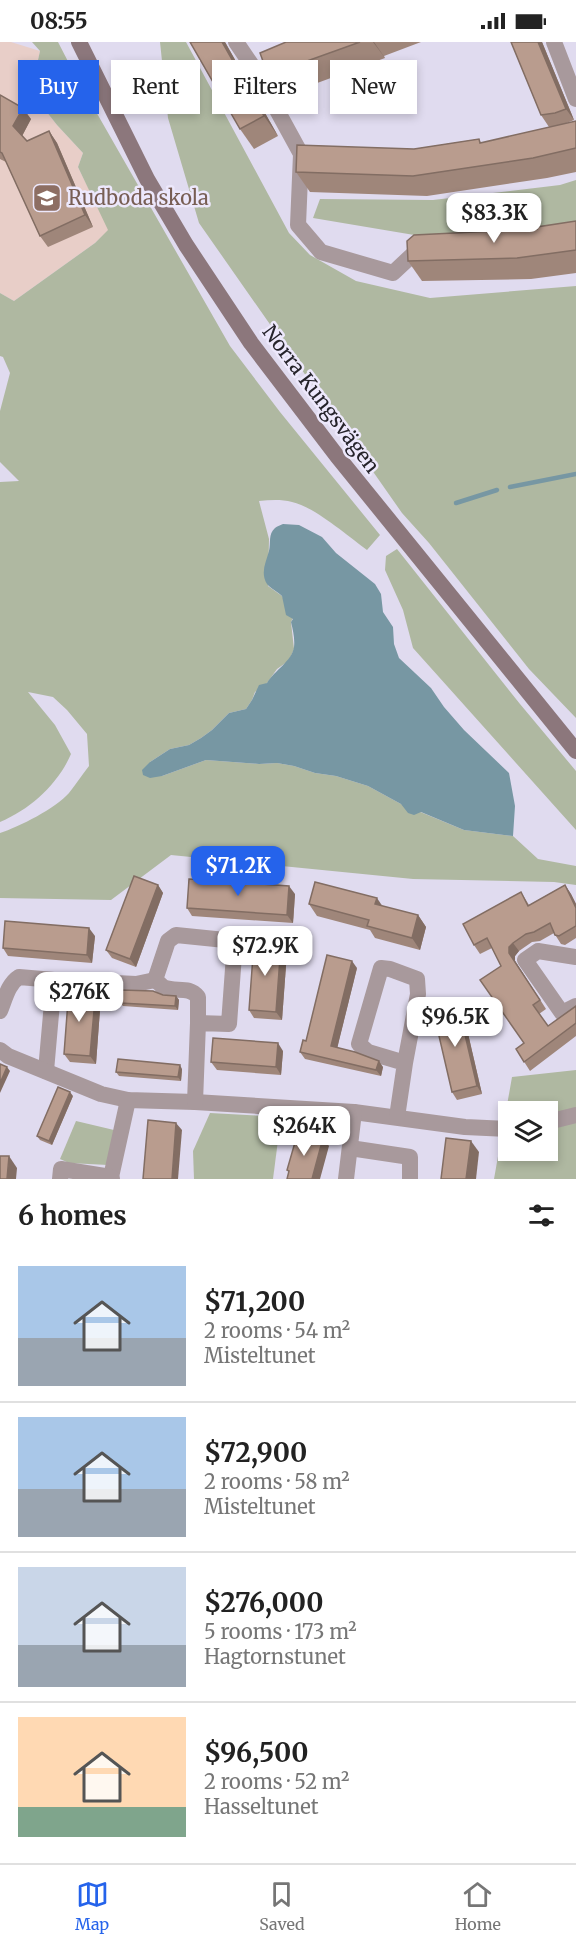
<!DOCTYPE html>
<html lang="en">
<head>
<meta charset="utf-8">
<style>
	body { margin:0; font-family:Merriweather,serif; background:#f2f2f2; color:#222; height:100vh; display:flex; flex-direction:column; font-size:22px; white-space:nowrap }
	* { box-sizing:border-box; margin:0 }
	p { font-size:20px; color:#767676 }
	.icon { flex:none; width:33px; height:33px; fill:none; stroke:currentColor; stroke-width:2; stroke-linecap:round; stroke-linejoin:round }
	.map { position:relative; height:1137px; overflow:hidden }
	.panel { display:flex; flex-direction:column; background:#fff; flex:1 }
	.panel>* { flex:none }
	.banner { position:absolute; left:18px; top:18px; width:540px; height:54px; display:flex; gap:12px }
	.fabs { position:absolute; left:498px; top:1059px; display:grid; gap:12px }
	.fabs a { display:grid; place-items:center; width:60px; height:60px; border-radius:0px; background:#fff; box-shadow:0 3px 9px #0003; font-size:30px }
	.price { position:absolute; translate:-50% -51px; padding:0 14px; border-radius:12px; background:#fff; color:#222; font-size:20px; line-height:39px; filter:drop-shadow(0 2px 3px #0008) }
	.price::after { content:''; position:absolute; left:50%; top:36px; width:18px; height:14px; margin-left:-9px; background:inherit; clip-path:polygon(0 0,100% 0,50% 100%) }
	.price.active { background:#2563eb; color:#fff }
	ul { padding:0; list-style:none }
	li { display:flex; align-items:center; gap:18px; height:150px; padding:0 18px }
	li+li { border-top:2px solid #e0e0e0 }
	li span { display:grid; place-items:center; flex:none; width:168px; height:120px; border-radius:0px; color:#555 }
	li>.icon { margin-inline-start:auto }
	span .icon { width:72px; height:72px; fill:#fffc; stroke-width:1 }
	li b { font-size:26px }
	h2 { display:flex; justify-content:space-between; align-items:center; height:72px; padding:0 18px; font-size:26px }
	.chip { padding:0 21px; border-radius:0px; background:#fff; box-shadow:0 3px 9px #0003; font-size:21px; line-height:54px }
	.chip.active { background:#2563eb; color:#fff }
	.status { display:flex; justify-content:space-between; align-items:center; height:42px; padding:0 30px; background:#fff; direction:ltr }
	.status svg { height:16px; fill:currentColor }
	.tabs { display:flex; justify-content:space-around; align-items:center; height:84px; border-top:2px solid #e0e0e0; background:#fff; font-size:16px; color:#767676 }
	.tabs a { display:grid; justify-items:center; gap:3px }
	.tabs .active { color:#2563eb }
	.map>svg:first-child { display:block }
</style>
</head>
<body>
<div class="status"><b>08:55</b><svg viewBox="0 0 49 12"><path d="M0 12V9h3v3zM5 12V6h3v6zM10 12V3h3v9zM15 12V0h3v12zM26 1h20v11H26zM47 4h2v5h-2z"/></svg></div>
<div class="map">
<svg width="576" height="1137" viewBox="0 0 576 1137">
	<rect width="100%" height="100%" fill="#e0dbef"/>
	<polygon fill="#e8cec8" points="0,0 11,0 40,9 31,50 57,83 83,111 78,125 109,188 95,201 14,259 0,251"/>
	<g fill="#afb8a1" fill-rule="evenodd">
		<path d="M32,0H58L75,33L230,304L280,370L380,493L367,508C348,494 313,464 292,460C281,457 270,458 259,459L269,497L268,544L282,554L293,576L291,580L294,607L291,614L287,620L277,627L267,641L255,650L252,658L246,667L229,671L212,688L201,696L189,703L170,707L150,720L162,734L206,718L259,722L277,721L294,724L315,731L336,734L368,744L401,762L464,788L513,794L538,817L576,824V843L554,840L413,837L171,813L111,858L0,856V791C19,785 56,766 69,751C76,742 82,733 89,724L87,692L67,668L53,655L28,650L55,683L71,712C58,742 31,767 0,780V440L19,439L0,420V369L10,331L3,315L0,314V251L14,259L95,201L108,188L78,125L83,111L57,83L31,50L40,9Z"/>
		<polygon points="160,0 186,0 289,191 310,213 356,239 430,256 576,244 576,676 529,627 429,501 402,471 199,181 168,76"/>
		<polygon points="576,138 576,185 432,196 313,176 320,157 433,158 560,143"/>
		<polygon points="397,507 520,662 576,729 576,788 413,606 403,568 385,528 386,514"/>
		<path d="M576,1028V1137H494L512,1035ZM508,1070H548V1108H508Z"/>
		<polygon points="210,1071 281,1075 273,1137 194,1137 193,1109"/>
		<polygon points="76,1079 114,1088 108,1123 69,1121 60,1117"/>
	</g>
	<path fill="#7797a3" d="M283,482L299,483L322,495L336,511L375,542L381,552L383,570L393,585L394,602L399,616L431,646L444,665L464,688L509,731L515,764L513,794L464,788L421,770L414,773L408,771L401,762L368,744L336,734L315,731L294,724L277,721L259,722L206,718L162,734L150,736L143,733L142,728L150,720L170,707L189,703L201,696L212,688L229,671L246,667L252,658L259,643L267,641C275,628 292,619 294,605C295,597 293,588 291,580L293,577L286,573L282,554C278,550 270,546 267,542C260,531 266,520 269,509C271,501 268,492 275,486C277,484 281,483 283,482Z"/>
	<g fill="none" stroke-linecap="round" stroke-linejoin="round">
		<g stroke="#7797a3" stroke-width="4.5">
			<polyline points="510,445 576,432"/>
			<polyline points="456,461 497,448"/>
		</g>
		<g stroke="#a8999c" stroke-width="16">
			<polyline points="236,0 255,28 301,112 298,183 321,210 393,231 423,203"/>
			<polyline points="554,0 576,57"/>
			<polyline points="576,915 538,909 525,918 562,971 576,964"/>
			<polyline points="54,938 136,942 155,938"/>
			<path d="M0,969C5,957 8,942 19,935L54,938L46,1029"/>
			<polyline points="0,1008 8,1014 101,1052 128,1058 195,1060 354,1070 465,1085 508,1087"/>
			<path d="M195,1060L198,981L229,982L235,899L176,893L168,899L155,938C156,938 163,945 163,945C176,951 188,943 198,955V981"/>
			<polyline points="397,1075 405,1021 418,952 417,937 390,927 381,926 359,1002 368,1010 405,1021"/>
			<polyline points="548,1080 576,1073"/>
			<polyline points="350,1106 410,1115 410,1137"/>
			<polyline points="111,1135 128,1058"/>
			<polyline points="60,1137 61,1127 111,1135 112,1137"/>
			<polyline points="346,1137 354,1070"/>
		</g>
		<polyline stroke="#8c777c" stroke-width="16" points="79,0 147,137 186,203 251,301 337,414 576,709"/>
	</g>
	<g fill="#9f867a">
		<polygon points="190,0 225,0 278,94 254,107 240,87"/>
		<polygon points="286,0 421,0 384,14 385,16 282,54 268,33"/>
		<polygon points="511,0 542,0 574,78 564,82 576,79 576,130 547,136 427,154 310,150 296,130 414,107 479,97 481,101 560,83 549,85 541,73"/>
		<polygon points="0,53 31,77 22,94 27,99 49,89 57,101 93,185 48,205 40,194 6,120 0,117"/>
		<polygon points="576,179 576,231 531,237 422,239 408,219 537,187"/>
		<polygon points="158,843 163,851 136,925 112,916 106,908"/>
		<polygon points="565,843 571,852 576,862 576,896 565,903 561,902 554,891 540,899 532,900 519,909 515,914 515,919 546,967 539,972 548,984 576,964 576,994 530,1029 516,1007 524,1001 501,924 492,906 480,912 474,903 521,850 529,863"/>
		<polygon points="295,852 293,881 192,874 187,866"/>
		<polygon points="309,862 382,864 418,873 426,885 420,908 375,896 370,888 317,874"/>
		<polygon points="95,894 92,921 8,914 3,906"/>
		<polygon points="281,902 287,910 282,978 254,976 249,968"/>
		<polygon points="357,926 337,1006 383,1025 381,1034 305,1017 300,1010 306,999"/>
		<polygon points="96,946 101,954 96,1022 70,1020 64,1012 84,947 89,954"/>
		<polygon points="163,953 176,954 179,958 178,968 123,964 120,961"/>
		<polygon points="458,963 463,970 482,1052 457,1058 452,1050"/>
		<polygon points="283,1009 281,1033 217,1028 211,1020"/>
		<polygon points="182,1027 181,1039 119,1034 116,1030"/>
		<polygon points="73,1054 52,1103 40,1098 37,1094"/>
	</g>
	<g fill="#826d63">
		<polygon points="222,0 225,0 278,94 264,74"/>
		<polygon points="373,0 374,0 385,16"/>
		<polygon points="538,0 542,0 574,78 566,67"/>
		<polygon points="23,66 31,77 21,96 13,84"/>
		<polygon points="49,89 57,101 93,185 85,173"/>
		<polygon points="158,843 163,851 136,925 130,917"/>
		<polygon points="565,843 571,852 576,862 576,866"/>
		<polygon points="289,844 295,852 293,881 287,873"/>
		<polygon points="377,856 385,868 375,862"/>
		<polygon points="418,873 426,885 420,908 412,896"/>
		<polygon points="89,886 95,894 92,921 87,913"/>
		<polygon points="513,901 519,909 515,914 515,919 546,967 509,911 509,905"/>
		<polygon points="281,902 287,910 282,978 276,970"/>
		<polygon points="352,919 357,926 336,1011 331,1004"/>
		<polygon points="96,946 101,954 96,1022 90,1014"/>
		<polygon points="84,947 90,955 83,970"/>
		<polygon points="176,954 179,958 178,968 175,964"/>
		<polygon points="458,963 463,970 482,1052 477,1044"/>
		<polygon points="278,1001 283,1009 281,1033 276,1025"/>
		<polygon points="379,1019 383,1025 381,1034 376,1028"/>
		<polygon points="180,1023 182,1027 181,1039 178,1035"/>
		<polygon points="7,1025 10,1029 0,1051 0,1041"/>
		<polygon points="70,1050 73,1054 52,1103 49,1099"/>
		<polygon points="176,1081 182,1088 178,1137 172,1137"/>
		<polygon points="323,1096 329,1104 320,1137 312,1137"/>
		<polygon points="471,1099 479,1110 476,1137 466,1137"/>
		<polygon points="9,1114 17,1126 16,1137 7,1137"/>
	</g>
	<g fill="#b99c8e" stroke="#826d63" stroke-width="1.5">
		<polygon points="190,0 222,0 264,74 240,87"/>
		<polygon points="286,0 360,0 268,33 260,11"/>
		<polygon points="511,0 538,0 566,67 555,71 541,73"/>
		<polygon points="0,53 23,66 13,84 27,99 49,89 85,173 40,194 2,111 0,110"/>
		<polygon points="576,79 576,106 533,116 413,134 296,130 297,103 414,107 479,97 480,101"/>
		<polygon points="576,179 576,208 517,216 408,219 407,199 414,193 537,187 537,185"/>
		<polygon points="134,834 158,843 130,917 106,908"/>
		<polygon points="189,837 289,844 287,873 187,866"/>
		<polygon points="315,840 377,856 375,862 418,873 412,896 367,884 369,878 309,862"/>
		<polygon points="565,843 576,866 576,884 559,894 555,893 550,881 534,890 526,892 513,901 509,905 509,911 540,958 533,963 548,984 576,964 576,981 524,1020 516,1007 524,1001 480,938 501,924 487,896 474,903 463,882 521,850 528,864"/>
		<polygon points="5,879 89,886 87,913 3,906"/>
		<polygon points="254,900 281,902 276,970 249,968"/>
		<polygon points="327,913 352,919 331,1004 355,1010 379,1019 376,1028 300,1010 303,998 306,999"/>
		<polygon points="69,946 84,947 83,970 92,946 96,946 90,1014 64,1012"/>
		<polygon points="121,948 153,949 163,953 176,954 175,964 120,961"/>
		<polygon points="458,963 477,1044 452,1050 433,968"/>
		<polygon points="213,996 278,1001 276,1025 211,1020"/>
		<polygon points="118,1017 180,1023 178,1035 116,1030"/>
		<polygon points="0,1022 7,1025 0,1041"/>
		<polygon points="58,1045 70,1050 49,1099 37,1094"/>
		<polygon points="148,1078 176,1081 172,1137 143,1137"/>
		<polygon points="298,1090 323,1096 312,1137 287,1137 289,1129 287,1128"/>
		<polygon points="446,1096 471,1099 466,1137 441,1137"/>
		<polygon points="0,1114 9,1114 7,1137 0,1137"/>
	</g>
	<defs>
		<g id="school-square" transform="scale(1.5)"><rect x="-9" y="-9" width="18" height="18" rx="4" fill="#8d6e63" stroke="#ede8fc"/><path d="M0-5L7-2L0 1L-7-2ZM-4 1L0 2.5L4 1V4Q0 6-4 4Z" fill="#fff"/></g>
	</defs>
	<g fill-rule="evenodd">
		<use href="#school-square" x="47" y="156"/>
	</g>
	<g text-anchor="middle" stroke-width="5" stroke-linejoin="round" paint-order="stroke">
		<g font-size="20" fill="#785e54" stroke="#ede8fc" text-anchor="start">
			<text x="68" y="163">Rudboda skola</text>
		</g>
		<g font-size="20" fill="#25232b" stroke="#ede8fc">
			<text transform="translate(321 357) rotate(53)" y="7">Norra Kungsvägen</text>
		</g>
	</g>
</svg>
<div class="fabs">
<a><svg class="icon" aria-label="layers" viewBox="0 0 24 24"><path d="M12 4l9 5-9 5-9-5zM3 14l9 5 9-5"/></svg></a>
</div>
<b class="price" style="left:494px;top:202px">$83.3K</b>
<b class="price active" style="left:238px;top:855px">$71.2K</b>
<b class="price" style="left:265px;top:935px">$72.9K</b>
<b class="price" style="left:79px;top:981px">$276K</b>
<b class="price" style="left:455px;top:1006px">$96.5K</b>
<b class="price" style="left:304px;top:1115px">$264K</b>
<div class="banner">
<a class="chip active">Buy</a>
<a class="chip">Rent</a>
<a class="chip">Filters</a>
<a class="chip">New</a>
</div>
</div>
<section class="panel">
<h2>6 homes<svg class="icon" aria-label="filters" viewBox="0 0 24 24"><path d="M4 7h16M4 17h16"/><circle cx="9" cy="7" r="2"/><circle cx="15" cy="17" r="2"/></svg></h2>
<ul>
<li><span style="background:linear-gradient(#a9c7e8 60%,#9aa5b1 0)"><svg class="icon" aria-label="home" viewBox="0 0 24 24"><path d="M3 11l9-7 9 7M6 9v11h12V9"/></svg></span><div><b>$71,200</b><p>2 rooms · 54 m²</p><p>Misteltunet</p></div></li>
<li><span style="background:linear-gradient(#a9c7e8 60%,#9aa5b1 0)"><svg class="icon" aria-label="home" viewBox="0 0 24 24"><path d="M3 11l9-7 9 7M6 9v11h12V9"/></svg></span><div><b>$72,900</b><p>2 rooms · 58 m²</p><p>Misteltunet</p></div></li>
<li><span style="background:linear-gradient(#c9d6e8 65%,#9aa5b1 0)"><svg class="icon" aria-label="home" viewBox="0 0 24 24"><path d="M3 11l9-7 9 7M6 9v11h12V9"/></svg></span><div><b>$276,000</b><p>5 rooms · 173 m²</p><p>Hagtornstunet</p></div></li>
<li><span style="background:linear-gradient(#ffd9b3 75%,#7fa58c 0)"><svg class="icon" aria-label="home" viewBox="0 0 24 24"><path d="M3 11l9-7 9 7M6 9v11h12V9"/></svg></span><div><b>$96,500</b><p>2 rooms · 52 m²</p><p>Hasseltunet</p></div></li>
</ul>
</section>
<nav class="tabs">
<a class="active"><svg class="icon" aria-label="map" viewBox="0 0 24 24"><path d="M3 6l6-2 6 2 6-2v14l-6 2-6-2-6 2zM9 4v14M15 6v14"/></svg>Map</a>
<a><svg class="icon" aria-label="saved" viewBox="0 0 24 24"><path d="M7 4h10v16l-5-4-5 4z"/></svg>Saved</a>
<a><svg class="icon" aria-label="home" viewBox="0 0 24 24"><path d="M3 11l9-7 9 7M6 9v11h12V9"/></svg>Home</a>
</nav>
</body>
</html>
